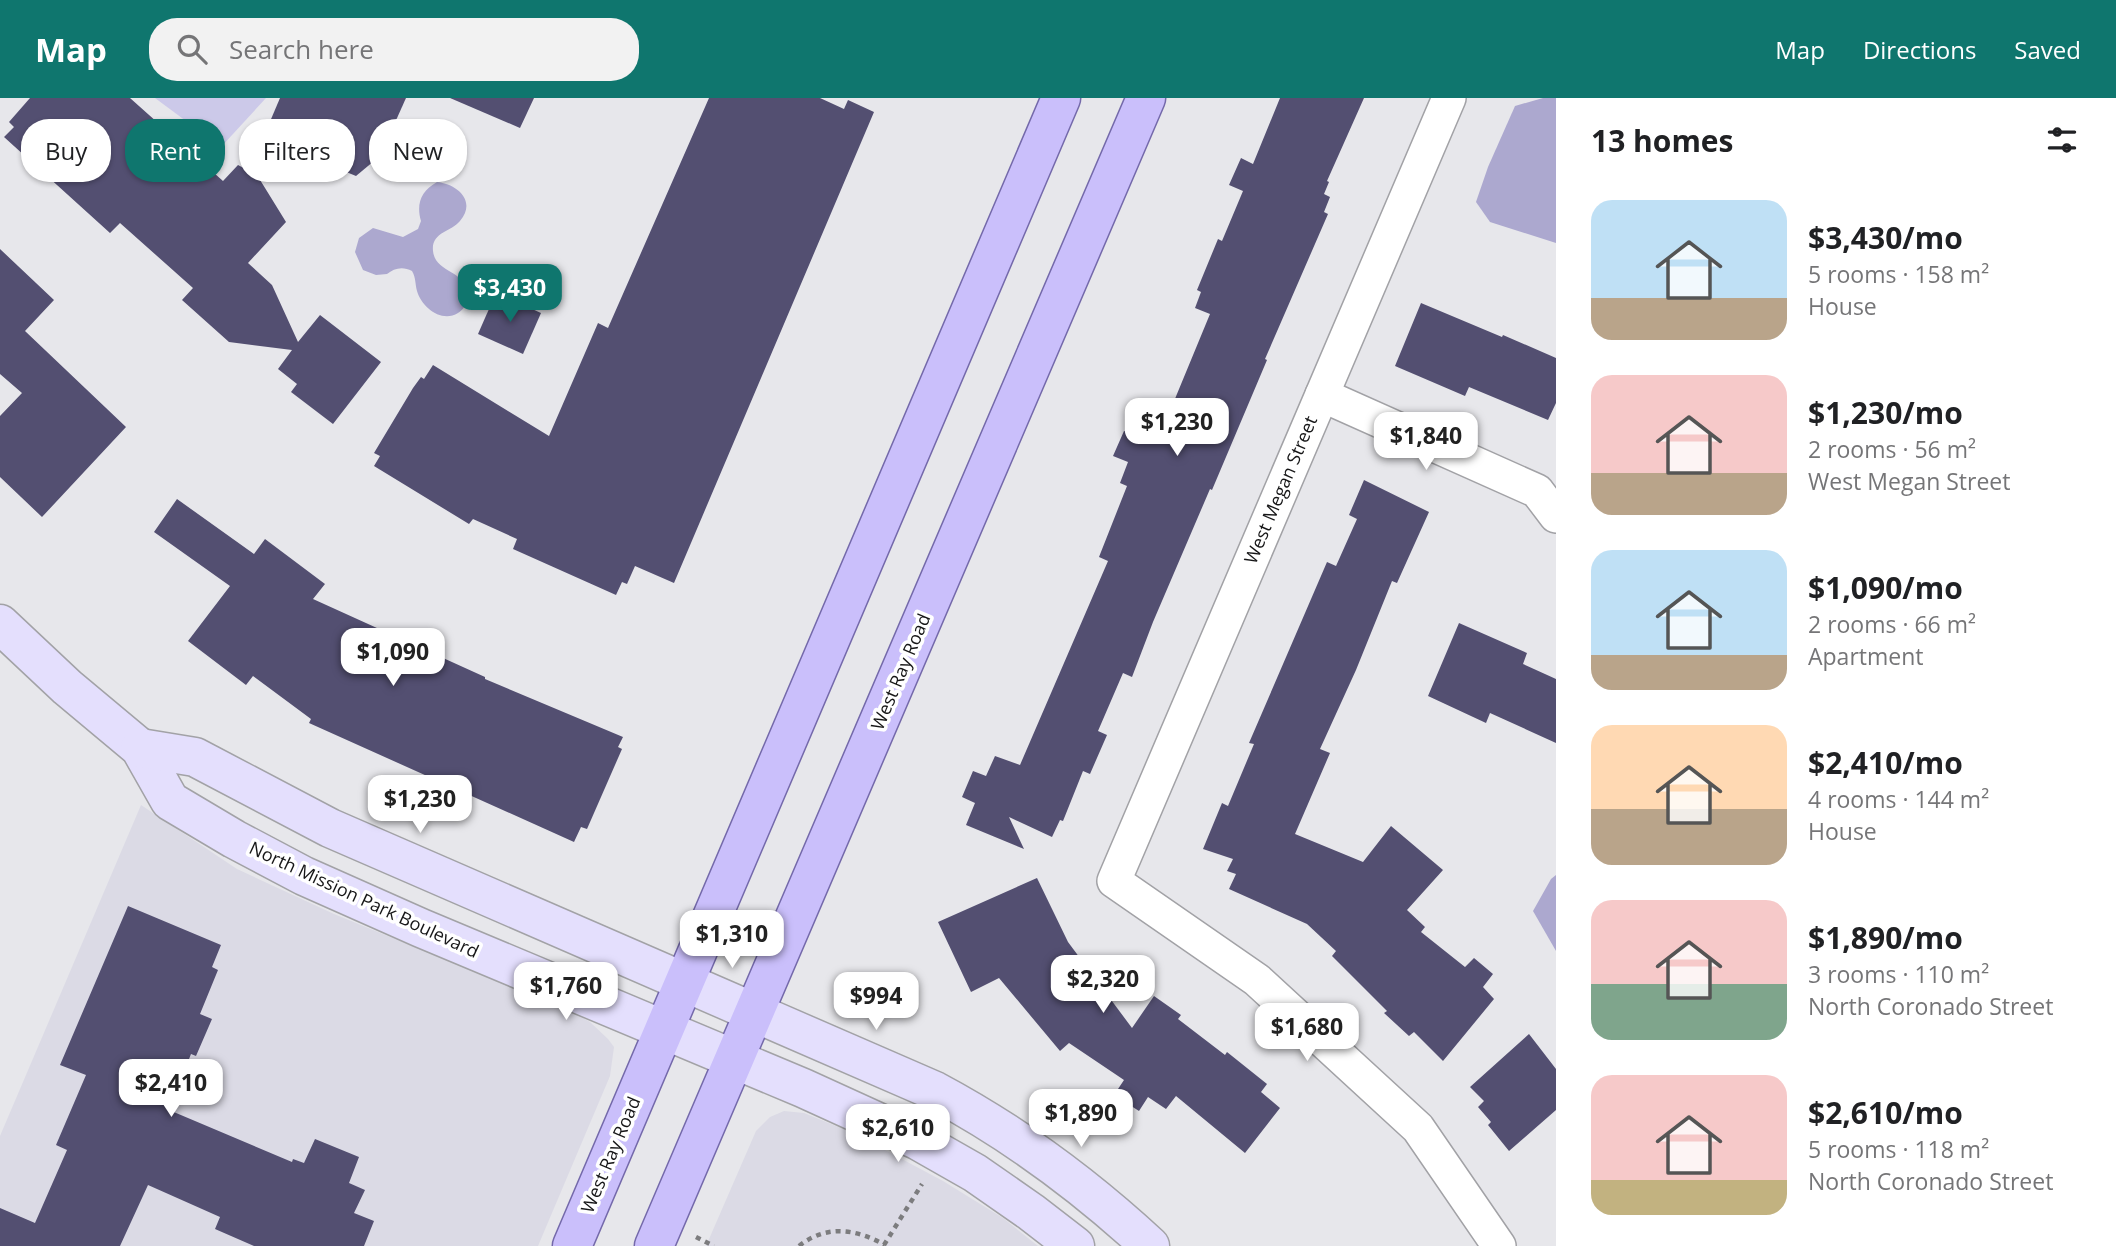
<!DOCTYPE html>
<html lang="en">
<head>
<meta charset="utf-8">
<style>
	body { margin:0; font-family:"Open Sans",sans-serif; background:#f2f2f2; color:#202124; height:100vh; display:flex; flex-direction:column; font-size:26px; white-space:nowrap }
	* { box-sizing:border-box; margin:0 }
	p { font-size:23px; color:#757577 }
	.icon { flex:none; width:38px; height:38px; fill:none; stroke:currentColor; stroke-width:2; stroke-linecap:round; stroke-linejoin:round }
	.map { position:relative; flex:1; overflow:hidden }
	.side { display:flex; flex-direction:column; background:#fff; width:560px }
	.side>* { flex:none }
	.guide { position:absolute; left:21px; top:21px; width:665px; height:63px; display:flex; gap:14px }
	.price { position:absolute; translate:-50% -60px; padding:0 16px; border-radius:14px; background:#fff; color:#222; font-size:23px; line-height:46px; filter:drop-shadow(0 2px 4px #0008) }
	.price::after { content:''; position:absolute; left:50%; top:42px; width:21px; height:16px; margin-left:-10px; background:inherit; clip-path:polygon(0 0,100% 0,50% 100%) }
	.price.current { background:#0f766e; color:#fff }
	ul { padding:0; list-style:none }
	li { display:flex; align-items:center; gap:21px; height:175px; padding:0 35px }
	li span { display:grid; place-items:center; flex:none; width:196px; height:140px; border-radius:21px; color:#555 }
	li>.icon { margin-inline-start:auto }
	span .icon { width:84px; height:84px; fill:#fffc; stroke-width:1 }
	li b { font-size:30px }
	h2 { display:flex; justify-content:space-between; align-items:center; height:84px; padding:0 35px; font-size:30px }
	.chip { padding:0 24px; border-radius:28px; background:#fff; box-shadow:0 2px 5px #0004; font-size:24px; line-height:63px }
	.chip.current { background:#0f766e; color:#fff }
	header { display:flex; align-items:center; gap:42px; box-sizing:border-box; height:98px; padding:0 35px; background:#0f766e; color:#fff }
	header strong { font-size:33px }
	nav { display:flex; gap:38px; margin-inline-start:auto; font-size:24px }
	.search { width:490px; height:63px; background:#f2f2f2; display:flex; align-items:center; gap:18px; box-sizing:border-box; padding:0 24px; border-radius:28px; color:#757577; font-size:26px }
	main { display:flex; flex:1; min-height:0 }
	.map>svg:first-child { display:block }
</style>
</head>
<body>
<header>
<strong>Map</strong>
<div class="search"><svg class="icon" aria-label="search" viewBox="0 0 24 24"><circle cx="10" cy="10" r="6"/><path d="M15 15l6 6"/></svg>Search here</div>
<nav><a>Map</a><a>Directions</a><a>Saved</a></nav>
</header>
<main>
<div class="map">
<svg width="1556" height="1148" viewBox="0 0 1556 1148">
	<rect width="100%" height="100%" fill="#e7e7eb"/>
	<g fill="#dbdae5">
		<polygon points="141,707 237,771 334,816 571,913 590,924 608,941 614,949 610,978 538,1148 0,1148 0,1038"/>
		<polygon points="784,1013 804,1015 851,1034 943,1083 1003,1120 1038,1148 706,1148 756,1033 770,1019"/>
	</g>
	<polygon fill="#ccc9e9" points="155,0 266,0 221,49"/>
	<g fill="#aca8cf">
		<polygon points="1543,0 1556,0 1556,145 1490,124 1476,104 1488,69 1515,8"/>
		<path d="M437,84C457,86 477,103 460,123C451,134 431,134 433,153C435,175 466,172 468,196C468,203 465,211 458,215C442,225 422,210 417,193C415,186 416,180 412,173C403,168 394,170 387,176L376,177L363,172L355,154L359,140L373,130L403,139L418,131L421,123C416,106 421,93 437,84Z"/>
		<polygon points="1556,777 1556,853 1533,813 1551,781"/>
	</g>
	<g fill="#534f71">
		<polygon points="30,0 130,0 223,83 238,67 257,77 286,124 248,165 272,187 298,244 320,217 381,264 333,326 291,294 297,286 278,271 292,252 229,244 182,202 193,190 120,125 110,135 4,39 14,29 9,24"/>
		<polygon points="280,0 406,0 380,58 356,78 263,40"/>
		<polygon points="450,0 534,0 520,30"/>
		<polygon points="709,0 820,0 844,11 848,2 874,14 674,485 635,468 627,486 622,484 616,497 513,451 517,441 473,421 469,426 374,368 380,358 374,355 413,290 421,279 424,281 433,267 549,338 598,225 608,230"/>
		<polygon points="1280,0 1364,0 1327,83 1329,84 1324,96 1330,99 1324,114 1328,116 1265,261 1267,262 1212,392 1210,391 1153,524 1132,579 1123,575 1098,633 1107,637 1090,676 1083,673 1063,723 1060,722 1052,739 1009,719 1024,751 966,727 975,705 962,699 973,673 986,678 995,658 1020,667 1108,463 1099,459 1127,388 1120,385 1128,364 1113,358 1124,333 1139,338 1148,317 1165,325 1210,216 1195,210 1201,194 1197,192 1218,141 1222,143 1243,93 1229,87 1241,60 1253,66"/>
		<polygon points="0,151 54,202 25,233 126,329 42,419 0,379 0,318 22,295 0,276"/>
		<polygon points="496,195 541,215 523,256 478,236"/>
		<polygon points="1421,205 1502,239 1503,237 1556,260 1556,305 1548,322 1469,289 1465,298 1395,268"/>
		<polygon points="1364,382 1429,414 1397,485 1392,483 1356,572 1320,651 1330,655 1295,736 1363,764 1391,728 1443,772 1407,812 1425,829 1421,834 1465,869 1474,860 1493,876 1483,889 1494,901 1443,963 1414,934 1409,938 1384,915 1387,913 1332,858 1336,853 1307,826 1229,791 1236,776 1227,773 1233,761 1203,751 1222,705 1228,708 1254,646 1249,645 1327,464 1336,468 1357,421 1349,417"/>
		<polygon points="177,401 254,456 265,441 325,486 313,501 485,579 485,581 623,639 618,649 622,651 587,731 581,729 574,744 309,625 311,621 253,578 246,587 188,543 230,488 154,434"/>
		<polygon points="1459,525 1527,555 1523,566 1556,581 1556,645 1490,615 1486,625 1428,598"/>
		<polygon points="1037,780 1068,844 1132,930 1154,898 1181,917 1178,921 1225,957 1227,954 1267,986 1261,994 1280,1010 1245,1055 1176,998 1166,1011 1148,999 1139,1013 1114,997 1124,982 1069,945 1060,953 999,880 971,894 938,824"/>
		<polygon points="128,808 221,847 212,869 218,872 200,916 212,921 196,958 191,956 169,1012 292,1064 293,1061 304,1065 315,1041 359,1059 349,1085 365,1092 354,1115 374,1123 364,1148 254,1148 215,1131 220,1119 148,1087 120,1148 0,1148 0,1110 35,1125 67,1052 56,1047 86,977 60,967"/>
		<polygon points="1529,936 1556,971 1556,1012 1509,1053 1488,1027 1491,1024 1478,1009 1484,1003 1470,989"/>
	</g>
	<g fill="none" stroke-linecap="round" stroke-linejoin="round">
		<g stroke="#a2a2a6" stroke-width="36">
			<g id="street">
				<polyline points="1449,0 1114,783 1257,882 1418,1030 1499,1148"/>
				<polyline points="1322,297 1537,393 1556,418"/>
			</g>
		</g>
		<g stroke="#a2a2a6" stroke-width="41">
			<g id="secondary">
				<polyline points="0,526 67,589 140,650 170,703 234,741 304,778 421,830 803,990 917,1042 975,1075 1031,1114 1075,1148"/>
				<path d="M140,650L195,659L330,730L935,993C1014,1035 1084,1087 1150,1148"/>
			</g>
		</g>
		<g stroke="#7469aa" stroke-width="41">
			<g id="primary">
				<polyline points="572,1148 1061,0"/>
				<polyline points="654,1148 1146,0"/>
			</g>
		</g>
		<g stroke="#7c7c7e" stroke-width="4.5" stroke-dasharray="5 5" stroke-linecap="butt">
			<polyline points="696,1139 714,1148"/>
			<polyline points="884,1147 922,1086"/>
			<path d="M799,1148C827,1126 856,1131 885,1147"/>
		</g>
		<use href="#street" stroke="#fff" stroke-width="33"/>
		<use href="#secondary" stroke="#e4dffd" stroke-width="38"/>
		<use href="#primary" stroke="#cabffb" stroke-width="38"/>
	</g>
	<g text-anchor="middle" stroke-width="7" stroke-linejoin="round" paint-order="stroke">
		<g font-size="18" fill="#161617" stroke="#fff">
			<text transform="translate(1281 392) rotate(-67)" y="6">West Megan Street</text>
			<text transform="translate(901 574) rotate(-67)" y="6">West Ray Road</text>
			<text transform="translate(364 802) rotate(25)" y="6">North Mission Park Boulevard</text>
			<text transform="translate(611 1057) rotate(-67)" y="6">West Ray Road</text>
		</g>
	</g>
</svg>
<b class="price current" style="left:510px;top:226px">$3,430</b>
<b class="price" style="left:1177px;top:360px">$1,230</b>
<b class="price" style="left:1426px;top:374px">$1,840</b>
<b class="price" style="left:393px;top:590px">$1,090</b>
<b class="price" style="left:420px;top:737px">$1,230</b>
<b class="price" style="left:732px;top:872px">$1,310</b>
<b class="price" style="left:1103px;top:917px">$2,320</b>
<b class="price" style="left:566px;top:924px">$1,760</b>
<b class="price" style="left:876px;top:934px">$994</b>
<b class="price" style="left:1307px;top:965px">$1,680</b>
<b class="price" style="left:171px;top:1021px">$2,410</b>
<b class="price" style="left:1081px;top:1051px">$1,890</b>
<b class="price" style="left:898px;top:1066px">$2,610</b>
<div class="guide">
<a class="chip">Buy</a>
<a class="chip current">Rent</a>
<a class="chip">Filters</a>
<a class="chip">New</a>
</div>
</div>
<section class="side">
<h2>13 homes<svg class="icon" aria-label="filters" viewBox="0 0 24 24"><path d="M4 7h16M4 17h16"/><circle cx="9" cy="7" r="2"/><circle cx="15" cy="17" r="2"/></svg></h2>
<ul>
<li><span style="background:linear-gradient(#bfe0f5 70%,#b9a48a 0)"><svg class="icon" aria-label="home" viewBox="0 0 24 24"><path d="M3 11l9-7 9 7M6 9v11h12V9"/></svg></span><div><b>$3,430/mo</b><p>5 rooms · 158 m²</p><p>House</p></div></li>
<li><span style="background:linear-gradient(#f6c9c9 70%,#b9a48a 0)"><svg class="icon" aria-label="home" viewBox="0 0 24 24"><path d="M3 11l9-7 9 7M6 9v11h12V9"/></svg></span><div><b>$1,230/mo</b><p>2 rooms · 56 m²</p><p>West Megan Street</p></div></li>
<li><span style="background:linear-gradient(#bfe0f5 75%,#b9a48a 0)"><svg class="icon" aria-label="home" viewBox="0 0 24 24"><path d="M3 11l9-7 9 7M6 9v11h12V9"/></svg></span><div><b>$1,090/mo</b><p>2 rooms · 66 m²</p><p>Apartment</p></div></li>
<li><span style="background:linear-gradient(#ffd9b3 60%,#b9a48a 0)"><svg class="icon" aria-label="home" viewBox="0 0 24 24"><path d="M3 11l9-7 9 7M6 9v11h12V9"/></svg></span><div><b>$2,410/mo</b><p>4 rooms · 144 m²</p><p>House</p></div></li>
<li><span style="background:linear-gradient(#f6c9c9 60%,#7fa58c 0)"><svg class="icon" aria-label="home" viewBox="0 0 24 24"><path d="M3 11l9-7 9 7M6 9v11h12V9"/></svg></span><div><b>$1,890/mo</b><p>3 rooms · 110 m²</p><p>North Coronado Street</p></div></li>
<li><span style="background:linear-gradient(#f6c9c9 75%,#c2b280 0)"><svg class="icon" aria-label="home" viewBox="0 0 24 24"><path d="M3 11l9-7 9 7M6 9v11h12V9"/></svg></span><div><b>$2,610/mo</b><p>5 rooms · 118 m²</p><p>North Coronado Street</p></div></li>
</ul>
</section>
</main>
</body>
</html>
